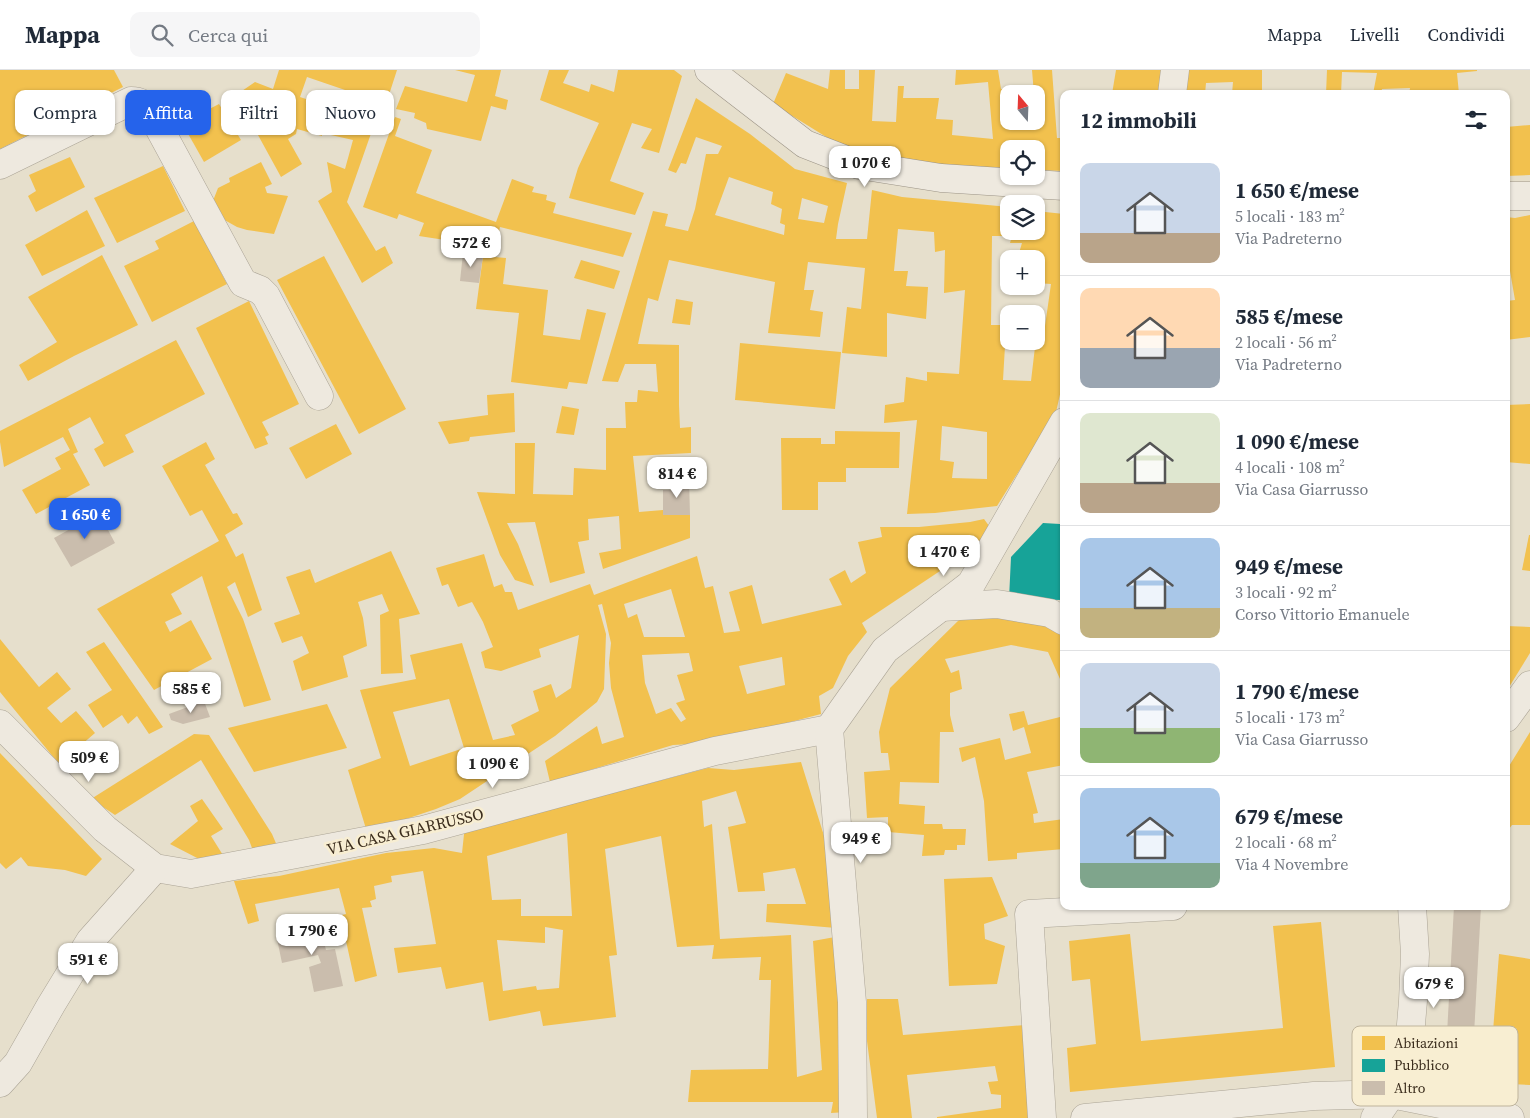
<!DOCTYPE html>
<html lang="it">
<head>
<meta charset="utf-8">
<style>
	body { margin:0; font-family:"Source Serif 4",serif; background:#f6f6f7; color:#1f2937; height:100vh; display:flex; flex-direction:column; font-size:19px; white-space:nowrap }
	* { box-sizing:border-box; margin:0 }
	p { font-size:16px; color:#747a83 }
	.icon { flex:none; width:28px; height:28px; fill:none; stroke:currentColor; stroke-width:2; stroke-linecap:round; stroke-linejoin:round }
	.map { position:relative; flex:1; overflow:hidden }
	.drawer { position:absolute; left:1060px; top:20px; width:450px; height:820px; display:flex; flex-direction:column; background:#fff; border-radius:10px; box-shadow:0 1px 4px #0004 }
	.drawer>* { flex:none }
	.guide { position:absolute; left:15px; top:20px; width:475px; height:45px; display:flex; gap:10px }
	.needle { width:32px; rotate:341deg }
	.tools { position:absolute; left:1000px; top:15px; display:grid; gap:10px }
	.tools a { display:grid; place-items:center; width:45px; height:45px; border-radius:10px; background:#fff; box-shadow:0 1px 4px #0004; font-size:25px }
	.price { position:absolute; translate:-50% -42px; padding:0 11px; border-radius:10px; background:#fff; color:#222; font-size:16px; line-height:32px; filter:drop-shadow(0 1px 2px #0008) }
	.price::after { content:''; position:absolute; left:50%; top:30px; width:15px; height:11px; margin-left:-8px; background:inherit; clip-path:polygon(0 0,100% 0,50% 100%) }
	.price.current { background:#2563eb; color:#fff }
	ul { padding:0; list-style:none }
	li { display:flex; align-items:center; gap:15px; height:125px; padding:0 20px }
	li+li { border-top:1px solid #e0e1e3 }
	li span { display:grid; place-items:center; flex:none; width:140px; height:100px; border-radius:10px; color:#555 }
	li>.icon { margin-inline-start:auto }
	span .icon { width:60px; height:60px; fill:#fffc; stroke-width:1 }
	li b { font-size:21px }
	h2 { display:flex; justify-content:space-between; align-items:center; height:60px; padding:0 20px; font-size:21px }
	.pill { padding:0 18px; border-radius:10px; background:#fff; box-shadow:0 1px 4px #0004; font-size:18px; line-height:45px }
	.pill.current { background:#2563eb; color:#fff }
	header { display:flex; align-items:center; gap:30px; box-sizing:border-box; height:70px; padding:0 25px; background:#fff; border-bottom:1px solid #e0e1e3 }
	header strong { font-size:24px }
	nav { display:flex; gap:28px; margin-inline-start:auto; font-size:18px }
	.search { width:350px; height:45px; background:#f6f6f7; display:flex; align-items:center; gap:12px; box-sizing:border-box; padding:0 18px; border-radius:10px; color:#747a83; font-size:19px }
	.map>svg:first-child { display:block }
</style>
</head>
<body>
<header>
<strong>Mappa</strong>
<div class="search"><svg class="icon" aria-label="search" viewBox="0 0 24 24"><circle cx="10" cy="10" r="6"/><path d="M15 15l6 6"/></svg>Cerca qui</div>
<nav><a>Mappa</a><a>Livelli</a><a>Condividi</a></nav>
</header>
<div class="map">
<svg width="1530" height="1048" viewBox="0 0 1530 1048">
	<rect width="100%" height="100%" fill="#e6dfcc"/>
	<g fill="#f2c14e" fill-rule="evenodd">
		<polygon points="0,0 114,0 123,17 0,79"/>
		<polygon points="279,0 397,0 386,34 307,7 300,27 375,52 347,132 376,181 385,176 393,193 362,213 318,131 332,122 327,92 345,99 353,70 322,63 322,66 297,59 296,64 288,69 302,94 281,107 236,25 255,12 273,19"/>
		<polygon points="455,0 501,0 495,26 508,30 506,40 491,36 481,71 427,59 426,53 414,48 415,43 396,39 405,16 467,32 475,5"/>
		<polygon points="549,0 569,0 563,13 589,22 591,14 614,22 618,0 674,0 682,6 659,83 641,78 652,59 632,53 610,111 644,123 635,145 569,128 578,98 599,53 540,30"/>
		<polygon points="830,0 845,0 845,19 859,19 859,0 875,0 872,51 896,52 898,16 904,16 903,28 939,28 936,49 953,50 952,65 993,69 988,12 955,15 956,0 998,0 1001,19 1018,18 1019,24 1009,24 1009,51 1036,51 1036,24 1034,24 1032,0 1052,0 1057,68 1064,68 1064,101 1036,100 1036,79 1009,79 1009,99 896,92 836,73 773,34 786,3 828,19"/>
		<polygon points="1116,0 1164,0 1160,24 1112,24"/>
		<polygon points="1187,0 1262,0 1262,22 1267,22 1267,24 1232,24 1233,12 1206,13 1205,24 1183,24"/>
		<polygon points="1327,0 1477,0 1477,1 1457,3 1459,24 1409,24 1410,18 1382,19 1381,24 1373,24 1377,3 1342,2 1341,24 1326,24"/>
		<path d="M696,28L750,64L795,99L847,113L838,154L836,169H867L872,120L902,127L1009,137V161H1036V141L1064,144V307L1056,342L997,436L935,443L907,444L917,350L884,353L885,335L904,332L906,307L927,311V302L959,304L965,220L944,223L945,180L935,182L934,162L898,159L894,201H908L906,216L928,217L926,249L887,243V287L842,283L847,237L861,239L865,198L808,192L804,220H814L810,240L823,242L820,267L768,263L775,212L669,190L658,231L648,228L638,274L679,275V335L680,358L691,357V383L633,386L639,442L663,440V445H690V468L603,499L599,483L621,479L619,446L588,449L589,470L578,472L585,503L550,513L535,452L507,453L518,474L534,516L515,510L500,485L477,422L515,424V373H535L533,424L573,425L574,398L606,400V358H626L625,332H637L638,320L658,322L656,294H625L618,312L602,311L653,141L668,144L665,156L688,161L695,139L706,84H718L722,76L696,67L686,94L681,93L676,103L668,100ZM729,107L773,122L771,134L782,139L780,153L785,155L784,165L715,145ZM802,128L828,136L824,153L798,149ZM992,166H1012L1010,173H1022L1019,183L1034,185V189H1036V213L1051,214L1045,256H1036V271H1009V255H991ZM1005,276L1035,277L1031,311L1003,310ZM942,356L987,362V409L952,408L954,392L940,390Z"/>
		<polygon points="219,34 241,70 204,92 182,53"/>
		<polygon points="395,47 401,49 395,66 432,80 416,123 496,152 512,109 534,117 532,122 547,125 546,130 556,133 553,143 632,163 623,187 500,157 496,174 447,163 445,170 419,166 424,153 399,144 397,149 363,137"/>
		<polygon points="1530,55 1530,105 1506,106 1506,57"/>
		<polygon points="70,87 85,117 36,142 28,126 36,121 29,105"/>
		<polygon points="261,92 272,114 265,117 267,123 288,126 274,164 247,160 237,157 221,148 211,136 218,118 230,112 229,108"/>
		<polygon points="163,96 185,141 117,173 94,128"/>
		<polygon points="87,140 105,176 42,206 25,175"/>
		<polygon points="1530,145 1530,267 1506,270 1506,231 1515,230 1510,201 1506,202 1506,147 1515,148"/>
		<polygon points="194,151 227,214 152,252 124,196 159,179 155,171"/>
		<polygon points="102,185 138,255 74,286 28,311 19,295 57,272 28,227"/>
		<polygon points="324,186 406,339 359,364 277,210"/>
		<polygon points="483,186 506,188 503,214 548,220 543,265 580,270 587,239 606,243 587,314 569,312 567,319 511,312 519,243 476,239"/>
		<polygon points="581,190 620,201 614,219 574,208"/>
		<polygon points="676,229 693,232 690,255 672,253"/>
		<polygon points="249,231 299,334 262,352 269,365 265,367 268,374 255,379 196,258"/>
		<polygon points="176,270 205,324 125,365 134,382 104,397 94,379 104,373 90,347 68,359 78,382 73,384 90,415 36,444 22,420 61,399 55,388 70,380 63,367 4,397 0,372 0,361"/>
		<polygon points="740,273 841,282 835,339 735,330"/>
		<polygon points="514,323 515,362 470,367 469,371 449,374 438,352 488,345 487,325"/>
		<polygon points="1530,334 1530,394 1506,392 1506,335"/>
		<polygon points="562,336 579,339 574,365 556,363"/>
		<polygon points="336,354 352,384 306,409 289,378"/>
		<polygon points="835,361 900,362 899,398 846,398 846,412 818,412 818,440 782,440 781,368 821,368 821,374 835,374"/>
		<polygon points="206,372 215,389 205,395 233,444 237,443 243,454 225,465 236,487 243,483 262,540 248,547 235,512 227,517 243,549 271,630 244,637 202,506 171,524 182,544 165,552 170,562 191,550 212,589 154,620 97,539 219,471 202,440 190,446 162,396"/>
		<path d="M984,449L992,460L982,473L862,553L867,562L848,586L833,618L819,626L821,644L710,673L673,675L550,712L545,691L597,656L602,674L624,667L611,618L609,593L611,573L602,534L598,535L606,564L604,619L597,632L555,666L460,729L436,739L367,762L348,700L381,688L360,620L416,609L410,585L462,573L493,670L515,665L511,655L539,641L533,621L551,614L556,628L571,618L579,565L539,579L541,587L501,601L485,598L481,582L493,577L483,552L472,532L458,537L448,514L442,516L436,498L484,484L494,517L502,514L505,522H512L518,540L590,514L594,525L697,486L705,518L713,516L724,563L740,561L729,522L752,515L762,554L842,535L829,509L845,500L851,513L866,503L858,472L882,467L880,457H919L970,452ZM671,519L685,567H644L637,544L628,548L624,534ZM689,583L693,601L677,605L685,630L676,633L686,649L681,652L671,638L656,644L645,613L642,585ZM782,587L785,615L747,624L739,596ZM449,629L464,678L410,696L393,642Z"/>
		<polygon points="1529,465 1530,465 1530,501 1522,500"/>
		<polygon points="391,481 420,544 399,549 403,603 381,604 380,545 389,541 382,524 358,532 363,548 367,576 343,586 348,607 302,621 293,591 309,583 302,566 282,573 274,553 300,544 286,507 310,499 315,513"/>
		<polygon points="992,540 1064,561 1064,618 1048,582 1011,575 945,589 951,603 959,600 962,619 950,623 950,645 954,662 940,662 939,713 900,712 899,734 925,736 924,754 942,754 943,759 966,759 965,775 957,775 957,780 945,780 944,785 922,786 924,765 888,762 888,747 867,748 864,702 890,700 888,683 881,683 879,662 890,618 960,549"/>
		<polygon points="1506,556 1530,557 1530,583 1506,622"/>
		<polygon points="0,569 39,617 57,602 71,619 47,638 61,653 76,641 95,663 59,694 0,622"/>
		<polygon points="104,572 163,657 149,664 137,646 128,654 122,645 103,658 88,635 112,620 86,582"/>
		<polygon points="327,634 347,678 254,702 228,658"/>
		<polygon points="1024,641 1028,655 1064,646 1064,695 1027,702 1038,743 1033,744 1034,753 1064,749 1064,779 1017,783 1017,789 988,791 984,731 975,687 962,692 959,678 1000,668 1005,690 1031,683 1024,657 1013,661 1009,644"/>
		<polygon points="1530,662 1530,755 1512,755 1506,763 1506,701"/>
		<polygon points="194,664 209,665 272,764 278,778 255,786 249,770 201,690 115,745 91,729"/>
		<polygon points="0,683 102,789 86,806 65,800 28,796 21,787 6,799 0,793"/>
		<path d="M801,692L825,769L836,858L766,852L767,834H806L795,798L763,803L765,821L738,822L728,757L746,753L736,721L702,731L704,757L712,754L720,869L791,865L797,1007L822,1000L813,871L835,867L847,1042L831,1043L833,1032H688L691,1000L768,999L771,910H759L761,887L712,889L714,875L677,877L661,766L605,779L617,885L609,886L616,947L543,956L540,941L489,951L483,912L446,919L441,897L398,903L394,878L436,874L423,801L391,806L392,812L374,816L376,829L370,831L372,837L362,838L377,906L355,912L346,871L329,874L323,850L346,844L339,818L255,834L259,851L248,854L234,811L279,806L386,783L434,778L462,783L465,755L497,753L708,698L734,700ZM567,763L572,846H521V829L492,830L487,786ZM545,857L563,860L559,918L537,920L536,916L503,921L497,870L545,873Z"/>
		<polygon points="202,729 223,759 211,766 226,790 203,791 170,774 198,751 190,736"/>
		<polygon points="992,807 1008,846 984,854 985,869 1005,876 997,914 949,916 944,809"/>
		<polygon points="1321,852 1335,997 1070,1022 1067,978 1096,974 1090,909 1072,911 1069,871 1130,864 1141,971 1283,958 1273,856"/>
		<polygon points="1499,884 1530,889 1530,1015 1489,1013"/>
		<polygon points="867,929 898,929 903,965 1025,955 1037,1048 937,1048 937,1047 1001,1038 1001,1025 991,1024 988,1012 998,1011 995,996 907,1005 912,1048 877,1048 867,971"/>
	</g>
	<polygon fill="#17a398" points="1061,409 1064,409 1064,530 1009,529 1011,487 1043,453 1060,454"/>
	<g fill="#cabdad">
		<polygon points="463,183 483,186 479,213 460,211"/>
		<polygon points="674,408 689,408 690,445 663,445 663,420 675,420"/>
		<polygon points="99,443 115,473 71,497 54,468"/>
		<polygon points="204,631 210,647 183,654 171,650 169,644"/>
		<polygon points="1454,836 1481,836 1471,1020 1444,1019"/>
		<polygon points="320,856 326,880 335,879 343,916 314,922 309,897 321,893 318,885 282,893 276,864"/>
	</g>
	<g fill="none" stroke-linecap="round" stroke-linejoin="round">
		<g stroke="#aba496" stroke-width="29">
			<g id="street">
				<polyline points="1172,24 1175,0"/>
				<path d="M0,95L131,31C140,31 144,34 150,41L243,213L260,220L266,226L319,326"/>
				<polyline points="941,537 997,534 1050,543 1064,551"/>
				<polyline points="1506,648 1530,615"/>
				<polyline points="0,654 105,759 155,798 191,804 423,760 715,681 829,659"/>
				<polyline points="0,1013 18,993 51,935 90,871 155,798"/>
				<polyline points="853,1048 852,932 829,659 885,580 971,514 1064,352"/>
				<polyline points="1042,1048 1029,844 1173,836"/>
				<polyline points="1085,1048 1314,1026 1391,1024 1510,1048"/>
				<polyline points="1375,1048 1407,1001 1413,931 1415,884 1412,836"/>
			</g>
		</g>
		<g stroke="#9b9386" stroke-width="29">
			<g id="secondary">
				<polyline points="709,0 805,74 859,95 941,108 1064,116"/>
				<polyline points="1506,126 1530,126"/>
			</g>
		</g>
		<use href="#street" stroke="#eee9df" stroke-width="28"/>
		<use href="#secondary" stroke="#eee9df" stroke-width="28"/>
	</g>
	<g text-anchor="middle" stroke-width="5" stroke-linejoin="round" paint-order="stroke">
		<g font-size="16" fill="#3b2d1d" stroke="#f8eed2">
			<text transform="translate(405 761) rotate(-13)" y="6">VIA CASA GIARRUSSO</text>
		</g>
	</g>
	<rect x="1352" y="956" width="166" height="80" rx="8" fill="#f8eed2" stroke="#bfb49c" stroke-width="1"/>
	<rect x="1362" y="966" width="23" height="14" fill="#f2c14e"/>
	<rect x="1362" y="989" width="23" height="13" fill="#17a398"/>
	<rect x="1362" y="1011" width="23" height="14" fill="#cabdad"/>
	<g font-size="14" fill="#3b2d1d">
		<text x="1394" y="978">Abitazioni</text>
		<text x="1394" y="1000">Pubblico</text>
		<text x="1394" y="1023">Altro</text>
	</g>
</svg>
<div class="tools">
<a><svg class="needle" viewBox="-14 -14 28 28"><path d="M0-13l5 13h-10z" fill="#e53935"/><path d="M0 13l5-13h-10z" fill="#747a83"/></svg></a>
<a><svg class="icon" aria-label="locate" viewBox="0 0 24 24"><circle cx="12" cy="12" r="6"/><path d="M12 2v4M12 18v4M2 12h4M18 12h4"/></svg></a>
<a><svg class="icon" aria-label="layers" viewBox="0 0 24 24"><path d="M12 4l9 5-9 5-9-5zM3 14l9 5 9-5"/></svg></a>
<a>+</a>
<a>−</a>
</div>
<b class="price" style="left:865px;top:118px">1 070 €</b>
<b class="price" style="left:471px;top:198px">572 €</b>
<b class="price" style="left:677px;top:429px">814 €</b>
<b class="price current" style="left:85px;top:470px">1 650 €</b>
<b class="price" style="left:944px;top:507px">1 470 €</b>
<b class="price" style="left:191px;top:644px">585 €</b>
<b class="price" style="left:89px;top:713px">509 €</b>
<b class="price" style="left:493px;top:719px">1 090 €</b>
<b class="price" style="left:861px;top:794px">949 €</b>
<b class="price" style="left:312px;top:886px">1 790 €</b>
<b class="price" style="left:88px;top:915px">591 €</b>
<b class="price" style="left:1434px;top:939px">679 €</b>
<div class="guide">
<a class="pill">Compra</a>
<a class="pill current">Affitta</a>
<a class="pill">Filtri</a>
<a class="pill">Nuovo</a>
</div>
<section class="drawer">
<h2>12 immobili<svg class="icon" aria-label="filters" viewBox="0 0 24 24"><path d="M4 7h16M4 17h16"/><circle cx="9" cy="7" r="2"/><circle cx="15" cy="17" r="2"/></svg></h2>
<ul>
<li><span style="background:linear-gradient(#c9d6e8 70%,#b9a48a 0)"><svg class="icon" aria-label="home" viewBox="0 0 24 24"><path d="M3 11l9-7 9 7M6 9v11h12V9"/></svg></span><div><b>1 650 €/mese</b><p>5 locali · 183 m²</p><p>Via Padreterno</p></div></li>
<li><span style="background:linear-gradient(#ffd9b3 60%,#9aa5b1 0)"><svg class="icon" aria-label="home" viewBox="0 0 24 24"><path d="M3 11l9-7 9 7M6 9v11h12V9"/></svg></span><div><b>585 €/mese</b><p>2 locali · 56 m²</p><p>Via Padreterno</p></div></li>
<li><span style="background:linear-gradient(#dfe7d0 70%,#b9a48a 0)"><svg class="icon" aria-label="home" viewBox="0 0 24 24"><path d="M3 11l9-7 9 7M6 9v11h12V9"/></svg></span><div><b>1 090 €/mese</b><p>4 locali · 108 m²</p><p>Via Casa Giarrusso</p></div></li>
<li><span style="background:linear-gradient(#a9c7e8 70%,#c2b280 0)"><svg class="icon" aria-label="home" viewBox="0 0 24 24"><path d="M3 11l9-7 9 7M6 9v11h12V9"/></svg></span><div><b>949 €/mese</b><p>3 locali · 92 m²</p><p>Corso Vittorio Emanuele</p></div></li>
<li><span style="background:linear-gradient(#c9d6e8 65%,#8fb573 0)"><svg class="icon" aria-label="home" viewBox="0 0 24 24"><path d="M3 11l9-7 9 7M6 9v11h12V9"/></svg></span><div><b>1 790 €/mese</b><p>5 locali · 173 m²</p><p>Via Casa Giarrusso</p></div></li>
<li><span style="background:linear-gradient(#a9c7e8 75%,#7fa58c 0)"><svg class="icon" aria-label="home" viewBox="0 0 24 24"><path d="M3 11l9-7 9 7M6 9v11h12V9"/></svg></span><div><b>679 €/mese</b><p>2 locali · 68 m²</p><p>Via 4 Novembre</p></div></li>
</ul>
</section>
</div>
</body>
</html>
